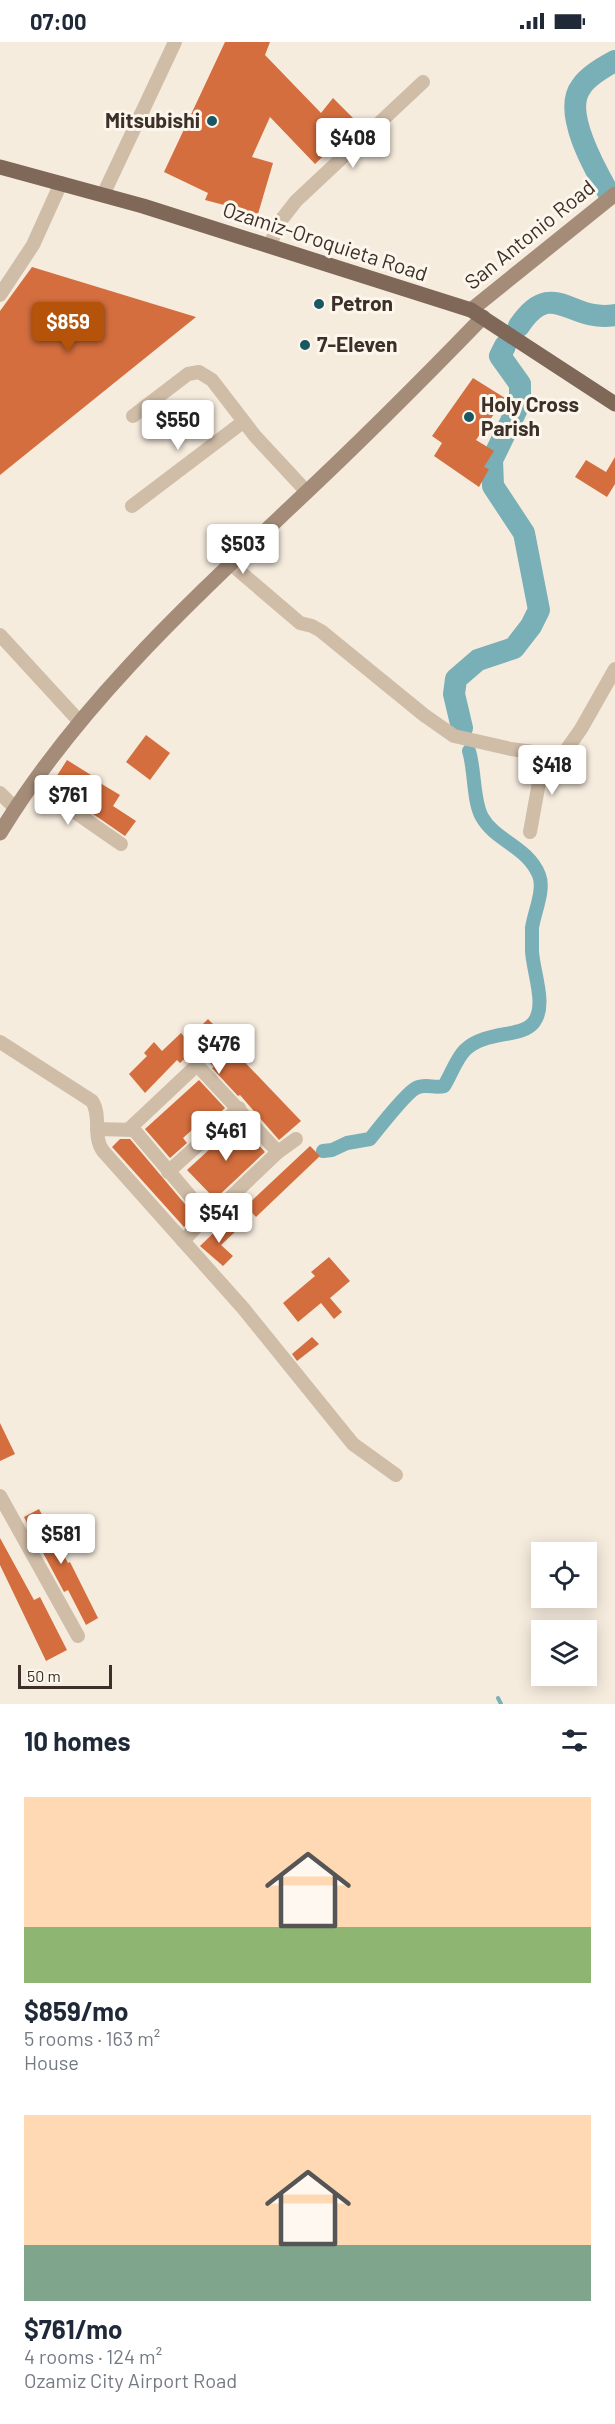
<!DOCTYPE html>
<html lang="en">
<head>
<meta charset="utf-8">
<style>
	body { margin:0; font-family:Barlow,sans-serif; background:#f2f2f3; color:#1f2937; height:100vh; display:flex; flex-direction:column; font-size:22px; white-space:nowrap }
	* { box-sizing:border-box; margin:0 }
	p { font-size:20px; color:#747a83 }
	.icon { flex:none; width:33px; height:33px; fill:none; stroke:currentColor; stroke-width:2; stroke-linecap:round; stroke-linejoin:round }
	.map { position:relative; height:1662px; overflow:hidden }
	.sheet { display:flex; flex-direction:column; background:#fff; flex:1 }
	.sheet>* { flex:none }
	.controls { position:absolute; left:531px; top:1500px; display:grid; gap:12px }
	.controls a { display:grid; place-items:center; width:66px; height:66px; border-radius:0px; background:#fff; box-shadow:0 3px 15px #0003; font-size:30px }
	.scale { position:absolute; left:18px; bottom:15px; width:94px; box-sizing:border-box; padding-left:6px; border:3px solid #3c3029; border-top:0; font-size:16px; line-height:21px; white-space:nowrap; color:#3c3029; -webkit-text-stroke:4px #fcf6ec; paint-order:stroke }
	.price { position:absolute; translate:-50% -51px; padding:0 14px; border-radius:6px; background:#fff; color:#222; font-size:20px; line-height:39px; filter:drop-shadow(0 2px 3px #0008) }
	.price::after { content:''; position:absolute; left:50%; top:36px; width:18px; height:14px; margin-left:-9px; background:inherit; clip-path:polygon(0 0,100% 0,50% 100%) }
	.price.current { background:#b45309; color:#fff }
	ul { padding:0; list-style:none }
	li { display:grid; align-content:center; gap:12px; height:318px; padding:0 24px }
	li span { display:grid; place-items:center; height:186px; border-radius:0px; color:#555 }
	li>.icon { margin-inline-start:auto }
	span .icon { width:108px; height:108px; fill:#fffc; stroke-width:1 }
	li b { font-size:26px }
	h2 { display:flex; justify-content:space-between; align-items:center; height:72px; padding:0 24px; font-size:26px }
	.status { display:flex; justify-content:space-between; align-items:center; height:42px; padding:0 30px; background:#fff; direction:ltr }
	.status svg { height:16px; fill:currentColor }
	.map>svg:first-child { display:block }
</style>
</head>
<body>
<div class="status"><b>07:00</b><svg viewBox="0 0 49 12"><path d="M0 12V9h3v3zM5 12V6h3v6zM10 12V3h3v9zM15 12V0h3v12zM26 1h20v11H26zM47 4h2v5h-2z"/></svg></div>
<div class="map">
<svg width="615" height="1662" viewBox="0 0 615 1662">
	<rect width="100%" height="100%" fill="#f6ecde"/>
	<g fill="none" stroke-linecap="round" stroke-linejoin="round">
		<polyline stroke="#79afb6" stroke-width="4" points="498,1656 501,1662"/>
		<path stroke="#79afb6" stroke-width="14" d="M323,1109L332,1108L347,1101L370,1097C378,1087 406,1051 416,1046C426,1041 435,1047 444,1044C451,1033 456,1017 465,1008C486,988 523,996 534,980C547,963 533,930 532,909C532,902 532,894 532,886C534,871 545,848 539,833C527,804 495,799 482,775C473,760 475,728 469,709"/>
		<g stroke="#79afb6" stroke-width="22">
			<path d="M608,150C595,127 562,70 581,45C588,34 604,25 615,19"/>
			<path d="M519,284C553,234 569,281 615,273"/>
			<polyline points="462,686 454,652 456,637 478,618 514,606 531,584 539,568 524,491 493,444 492,418 517,367 520,354 520,342 500,314 505,304"/>
		</g>
	</g>
	<g fill="#d46e3e">
		<polygon points="225,0 270,0 265,13 321,71 333,56 358,81 315,122 270,75 252,115 273,121 258,172 205,158 208,151 164,130"/>
		<polygon points="32,225 196,275 0,433 0,269"/>
		<polygon points="473,336 505,356 476,398 494,409 484,425 489,427 479,445 434,414 442,401 432,394"/>
		<polygon points="615,415 615,442 607,455 575,435 586,418 606,430"/>
		<polygon points="146,693 170,711 150,738 126,720"/>
		<polygon points="67,718 91,733 90,735 120,753 113,764 136,779 125,794 51,743"/>
		<polygon points="208,977 218,987 215,989 301,1079 279,1098 240,1053 238,1054 212,1026 214,1025 209,1020 213,1016 200,1002 180,1021 177,1018 145,1051 129,1032 147,1014 144,1011 154,1000 162,1009 181,991 187,998"/>
		<polygon points="199,1038 225,1066 208,1082 204,1077 183,1096 187,1101 170,1116 145,1087"/>
		<polygon points="235,1084 248,1098 251,1095 265,1110 215,1157 187,1128"/>
		<polygon points="120,1097 130,1097 195,1174 184,1185 112,1105"/>
		<polygon points="310,1104 320,1114 256,1175 246,1164"/>
		<polygon points="226,1179 236,1189 221,1203 233,1214 223,1224 200,1204"/>
		<polygon points="329,1215 350,1239 330,1256 342,1270 334,1277 321,1261 298,1280 283,1261 315,1234 311,1230"/>
		<polygon points="312,1295 319,1302 297,1319 292,1312"/>
		<polygon points="0,1381 15,1412 0,1419"/>
		<polygon points="39,1467 68,1521 70,1520 98,1576 86,1583 68,1548 64,1550 24,1475"/>
		<polygon points="0,1496 34,1558 40,1555 67,1608 46,1619 0,1523"/>
	</g>
	<g fill="none" stroke-linecap="round" stroke-linejoin="round">
		<g stroke="#d0bda8" stroke-width="14">
			<polyline points="103,153 175,0"/>
			<polyline points="269,204 282,177 296,159 423,40"/>
			<polyline points="0,253 33,203 61,141"/>
			<polyline points="133,374 188,332 199,330 212,338 255,394 307,450"/>
			<polyline points="132,464 243,380"/>
			<polyline points="231,522 300,581 312,584 321,589 424,673 454,694 511,707 562,714 581,687 615,627"/>
			<polyline points="0,593 80,680"/>
			<polyline points="33,741 121,802"/>
			<polyline points="0,751 15,766"/>
			<polyline points="530,790 544,713"/>
			<path d="M0,1000L92,1059C102,1074 92,1094 103,1109L243,1266L353,1402L396,1433"/>
			<polyline points="97,1087 134,1088 207,1174 212,1173 278,1110 197,1023 129,1087"/>
			<polyline points="278,1110 296,1097"/>
			<polyline points="168,1130 239,1066"/>
			<polyline points="183,1199 207,1174"/>
			<polyline points="0,1454 78,1594"/>
		</g>
		<g stroke="#a48c79" stroke-width="15">
			<polyline points="471,268 615,152"/>
			<path d="M0,791C78,663 188,562 296,460C360,400 422,338 483,275"/>
		</g>
		<polyline stroke="#7f6858" stroke-width="15" points="0,125 143,164 471,268 615,362"/>
	</g>
	<g fill="#195863" stroke="#fcf6ec" stroke-width="2">
		<circle cx="212" cy="79" r="6"/>
		<circle cx="319" cy="262" r="6"/>
		<circle cx="305" cy="303" r="6"/>
		<circle cx="469" cy="375" r="6"/>
	</g>
	<g text-anchor="middle" stroke-width="6" stroke-linejoin="round" paint-order="stroke">
		<g font-size="21" font-weight="bold" fill="#3c3029" stroke="#fcf6ec" text-anchor="start">
			<text x="200" y="86" text-anchor="end">Mitsubishi</text>
			<text x="331" y="269">Petron</text>
			<text x="317" y="310">7-Eleven</text>
			<text x="481" y="370">Holy Cross<tspan x="481" dy="24">Parish</tspan></text>
		</g>
		<g font-size="21" fill="#3c3029" stroke="#fcf6ec">
			<text transform="translate(530 193) rotate(-39)" y="7">San Antonio Road</text>
			<text transform="translate(325 200) rotate(18)" y="7">Ozamiz-Oroquieta Road</text>
		</g>
	</g>
</svg>
<div class="controls">
<a><svg class="icon" aria-label="locate" viewBox="0 0 24 24"><circle cx="12" cy="12" r="6"/><path d="M12 2v4M12 18v4M2 12h4M18 12h4"/></svg></a>
<a><svg class="icon" aria-label="layers" viewBox="0 0 24 24"><path d="M12 4l9 5-9 5-9-5zM3 14l9 5 9-5"/></svg></a>
</div>
<div class="scale">50 m</div>
<b class="price" style="left:353px;top:127px">$408</b>
<b class="price current" style="left:68px;top:311px">$859</b>
<b class="price" style="left:178px;top:409px">$550</b>
<b class="price" style="left:243px;top:533px">$503</b>
<b class="price" style="left:552px;top:754px">$418</b>
<b class="price" style="left:68px;top:784px">$761</b>
<b class="price" style="left:219px;top:1033px">$476</b>
<b class="price" style="left:226px;top:1120px">$461</b>
<b class="price" style="left:219px;top:1202px">$541</b>
<b class="price" style="left:61px;top:1523px">$581</b>
</div>
<section class="sheet">
<h2>10 homes<svg class="icon" aria-label="filters" viewBox="0 0 24 24"><path d="M4 7h16M4 17h16"/><circle cx="9" cy="7" r="2"/><circle cx="15" cy="17" r="2"/></svg></h2>
<ul>
<li><span style="background:linear-gradient(#ffd9b3 70%,#8fb573 0)"><svg class="icon" aria-label="home" viewBox="0 0 24 24"><path d="M3 11l9-7 9 7M6 9v11h12V9"/></svg></span><div><b>$859/mo</b><p>5 rooms · 163 m²</p><p>House</p></div></li>
<li><span style="background:linear-gradient(#ffd9b3 70%,#7fa58c 0)"><svg class="icon" aria-label="home" viewBox="0 0 24 24"><path d="M3 11l9-7 9 7M6 9v11h12V9"/></svg></span><div><b>$761/mo</b><p>4 rooms · 124 m²</p><p>Ozamiz City Airport Road</p></div></li>
</ul>
</section>
</body>
</html>
